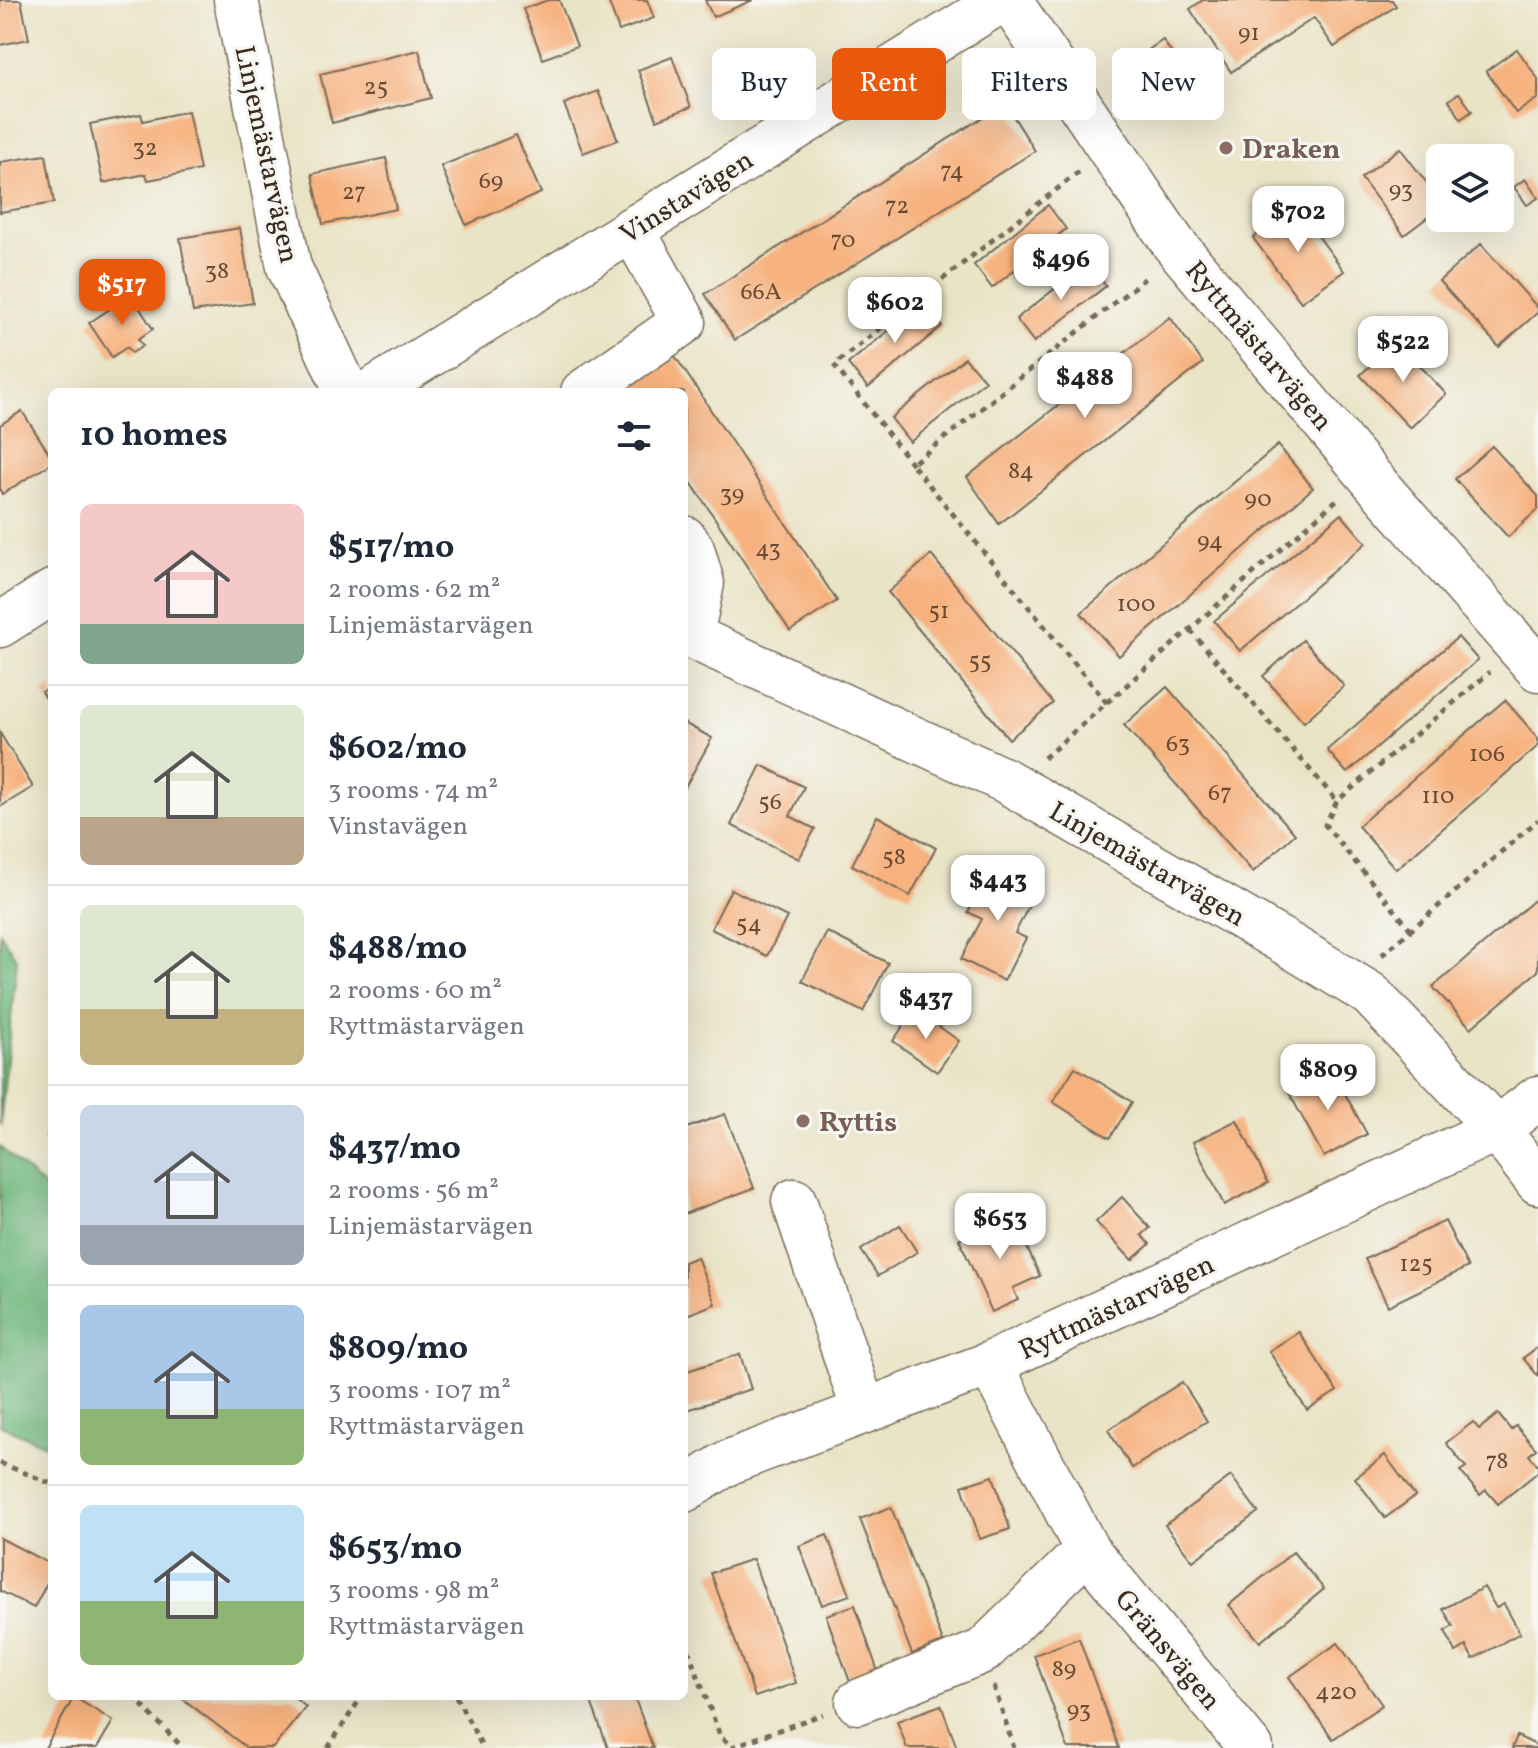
<!DOCTYPE html>
<html lang="en">
<head>
<meta charset="utf-8">
<style>
	body { margin:0; font-family:Vollkorn,serif; background:#f6f6f7; color:#1f2937; height:100vh; display:flex; flex-direction:column; font-size:30px; white-space:nowrap }
	* { box-sizing:border-box; margin:0 }
	p { font-size:26px; color:#747a83 }
	.icon { flex:none; width:44px; height:44px; fill:none; stroke:currentColor; stroke-width:2; stroke-linecap:round; stroke-linejoin:round }
	.map { position:relative; flex:1; overflow:hidden }
	.panel { position:absolute; left:48px; top:388px; width:640px; height:1312px; display:flex; flex-direction:column; background:#fff; border-radius:12px; box-shadow:0 8px 32px #0002 }
	.panel>* { flex:none }
	.top-card { position:absolute; left:712px; top:48px; width:706px; height:72px; display:flex; gap:16px }
	.fabs { position:absolute; left:1426px; top:144px; display:grid; gap:16px }
	.fabs a { display:grid; place-items:center; width:88px; height:88px; border-radius:12px; background:#fff; box-shadow:0 8px 32px #0002; font-size:40px }
	.price { position:absolute; translate:-50% -68px; padding:0 18px; border-radius:16px; background:#fff; color:#222; font-size:26px; line-height:52px; filter:drop-shadow(0 2px 4px #0008) }
	.price::after { content:''; position:absolute; left:50%; top:48px; width:24px; height:18px; margin-left:-12px; background:inherit; clip-path:polygon(0 0,100% 0,50% 100%) }
	.price.on { background:#ea580c; color:#fff }
	ul { padding:0; list-style:none }
	li { display:flex; align-items:center; gap:24px; height:200px; padding:0 32px }
	li+li { border-top:2px solid #e0e1e3 }
	li span { display:grid; place-items:center; flex:none; width:224px; height:160px; border-radius:12px; color:#555 }
	li>.icon { margin-inline-start:auto }
	span .icon { width:96px; height:96px; fill:#fffc; stroke-width:1 }
	li b { font-size:34px }
	h2 { display:flex; justify-content:space-between; align-items:center; height:96px; padding:0 32px; font-size:34px }
	.tag { padding:0 28px; border-radius:12px; background:#fff; box-shadow:0 8px 32px #0002; font-size:28px; line-height:72px }
	.tag.on { background:#ea580c; color:#fff }
	.map>svg:first-child { display:block }
</style>
</head>
<body>
<div class="map">
<svg width="1538" height="1748" viewBox="0 0 1538 1748">
	<rect width="100%" height="100%" fill="#f6f6f2"/>
	<filter id="ink" filterUnits="userSpaceOnUse"><feTurbulence type="fractalNoise" baseFrequency=".0125" numOctaves="2"/><feDisplacementMap in="SourceGraphic" scale="16" xChannelSelector="R" yChannelSelector="G"/><feConvolveMatrix kernelMatrix="1 2 1 2 8 2 1 2 1" color-interpolation-filters="sRGB"/></filter>
	<filter id="wash" filterUnits="userSpaceOnUse"><feTurbulence type="fractalNoise" baseFrequency=".006" numOctaves="4" result="noise"/><feDisplacementMap in="SourceGraphic" scale="32" xChannelSelector="R" yChannelSelector="G"/><feGaussianBlur stdDeviation="1.8" result="paint"/><feColorMatrix in="noise" values="0 0 0 0 0 0 0 0 0 0 0 0 0 0 0 0 0 1.4 0 .05"/><feComposite in="paint" operator="in"/></filter>
	<g filter="url(#wash)">
		<rect width="100%" height="100%" fill="#eae4c7"/>
		<g fill="#70b77d" stroke="#56704e" stroke-width="2">
			<polygon points="0,932 17,960 0,1126"/>
			<polygon points="0,1147 52,1194 52,1448 0,1425"/>
		</g>
		<g id="blocks">
			<g fill="#f7b27f">
				<polygon points="0,0 21,0 29,39 0,45"/>
				<polygon points="548,0 559,0 577,46 543,59 523,9"/>
				<polygon points="608,0 647,0 654,18 619,31"/>
				<polygon points="705,0 753,0 713,17"/>
				<polygon points="1203,0 1392,0 1396,6 1334,47 1314,18 1231,72 1190,9"/>
				<polygon points="1163,40 1178,63 1139,89 1123,67"/>
				<polygon points="1517,49 1538,79 1538,98 1516,113 1486,71"/>
				<polygon points="419,50 431,98 332,123 320,74"/>
				<polygon points="672,57 691,107 657,120 638,70"/>
				<polygon points="598,91 618,140 583,153 564,104"/>
				<polygon points="1459,93 1472,111 1461,119 1449,100"/>
				<polygon points="1005,103 1035,151 735,340 705,294"/>
				<polygon points="188,111 200,170 148,180 146,174 103,183 90,124 141,114 143,121"/>
				<polygon points="516,135 541,193 466,225 441,166"/>
				<polygon points="1400,148 1440,200 1440,208 1404,235 1361,178"/>
				<polygon points="46,155 54,203 0,212 0,162"/>
				<polygon points="386,158 396,209 323,224 312,174"/>
				<polygon points="1525,179 1538,198 1527,205 1514,187"/>
				<polygon points="1048,205 1066,229 992,288 974,265"/>
				<polygon points="1296,206 1344,271 1301,302 1253,238"/>
				<polygon points="240,228 253,303 193,312 180,238"/>
				<polygon points="1481,244 1538,308 1538,312 1499,347 1439,281"/>
				<polygon points="1088,263 1106,286 1034,342 1016,319"/>
				<polygon points="131,295 153,329 138,339 143,346 132,353 127,347 112,357 89,323"/>
				<polygon points="923,302 942,326 868,388 848,364"/>
				<polygon points="1170,317 1203,363 999,524 967,477"/>
				<polygon points="1397,341 1446,394 1410,428 1360,375"/>
				<polygon points="675,356 837,601 790,631 684,472 684,392 631,392 627,387"/>
				<polygon points="965,358 985,381 910,442 891,418"/>
				<polygon points="22,411 52,458 52,463 2,494 0,490 0,425"/>
				<polygon points="1278,445 1313,488 1119,656 1081,613"/>
				<polygon points="1492,446 1538,496 1538,509 1508,537 1455,479"/>
				<polygon points="1341,514 1366,543 1240,651 1214,621"/>
				<polygon points="931,555 1053,703 1009,739 888,592"/>
				<polygon points="1458,637 1478,660 1347,773 1327,750"/>
				<polygon points="1303,640 1344,686 1304,722 1263,676"/>
				<polygon points="52,686 52,709 42,692"/>
				<polygon points="1167,687 1295,834 1253,872 1124,725"/>
				<polygon points="1505,700 1538,738 1538,746 1396,869 1358,826"/>
				<polygon points="684,723 712,738 684,789"/>
				<polygon points="0,733 33,787 0,807"/>
				<polygon points="761,765 804,787 790,816 815,829 799,859 731,825"/>
				<polygon points="877,816 936,848 910,896 852,865"/>
				<polygon points="991,867 1037,890 1015,933 1026,938 1004,981 961,959 982,919 968,912"/>
				<polygon points="731,889 787,917 767,956 711,929"/>
				<polygon points="1538,897 1538,971 1471,1028 1433,987"/>
				<polygon points="827,932 888,963 863,1012 802,981"/>
				<polygon points="915,1009 959,1041 937,1072 893,1041"/>
				<polygon points="1075,1067 1132,1102 1110,1138 1053,1102"/>
				<polygon points="1331,1068 1367,1134 1324,1157 1288,1091"/>
				<polygon points="50,1114 52,1115 52,1138 47,1137"/>
				<polygon points="725,1114 754,1188 684,1214 684,1129"/>
				<polygon points="1237,1120 1268,1183 1224,1205 1193,1142"/>
				<polygon points="1122,1197 1150,1228 1142,1235 1150,1244 1132,1260 1096,1222"/>
				<polygon points="1012,1215 1040,1276 1013,1288 1018,1300 992,1312 959,1239"/>
				<polygon points="1445,1221 1468,1267 1388,1306 1365,1259"/>
				<polygon points="900,1225 917,1252 878,1276 861,1250"/>
				<polygon points="697,1257 715,1304 684,1316 684,1262"/>
				<polygon points="1299,1332 1337,1391 1307,1410 1269,1351"/>
				<polygon points="1538,1347 1538,1376 1523,1358"/>
				<polygon points="740,1354 751,1389 684,1411 684,1372"/>
				<polygon points="1182,1382 1207,1421 1132,1468 1108,1430"/>
				<polygon points="1498,1414 1511,1430 1516,1426 1536,1449 1529,1455 1538,1466 1538,1472 1498,1504 1486,1490 1480,1495 1460,1471 1466,1467 1446,1443 1473,1422 1479,1429"/>
				<polygon points="1385,1455 1415,1496 1385,1518 1355,1478"/>
				<polygon points="993,1476 1010,1529 980,1539 962,1486"/>
				<polygon points="1231,1476 1258,1512 1193,1561 1165,1525"/>
				<polygon points="891,1507 943,1642 912,1654 860,1519"/>
				<polygon points="827,1535 850,1595 822,1605 799,1546"/>
				<polygon points="0,1538 52,1565 52,1573 34,1608 0,1591"/>
				<polygon points="1293,1552 1324,1589 1260,1642 1229,1605"/>
				<polygon points="753,1559 796,1683 755,1697 711,1573"/>
				<polygon points="1484,1587 1496,1608 1504,1604 1520,1633 1473,1659 1466,1646 1456,1652 1445,1631 1453,1626 1443,1609"/>
				<polygon points="855,1605 878,1672 850,1682 826,1615"/>
				<polygon points="1079,1638 1094,1680 1119,1748 1068,1748 1034,1655"/>
				<polygon points="1338,1643 1382,1705 1333,1739 1289,1677"/>
				<polygon points="179,1696 292,1696 306,1707 273,1748 247,1748"/>
				<polygon points="589,1696 634,1696 653,1748 608,1748"/>
				<polygon points="74,1697 113,1721 97,1748 45,1748"/>
				<polygon points="941,1705 957,1748 907,1748 897,1721"/>
				<polygon points="1517,1736 1538,1746 1538,1748 1512,1748"/>
			</g>
		</g>
	</g>
	<g filter="url(#ink)">
		<use href="#blocks" fill-opacity="0" stroke="#786b59" stroke-width="2"/>
		<g fill="none" stroke-linecap="round" stroke-linejoin="round">
			<g stroke="#786b59" stroke-width="47">
				<g id="minor">
					<polyline points="236,0 289,267 347,392"/>
					<polyline points="1009,0 1174,244 1383,492 1538,669"/>
					<polyline points="370,392 1002,0"/>
					<polyline points="583,392 684,322 632,229"/>
					<polyline points="684,538 692,549 702,583 691,636"/>
					<polyline points="0,625 52,592"/>
					<polyline points="684,633 1006,781 1291,946 1370,994 1497,1129 1538,1182"/>
					<polyline points="794,1201 864,1411"/>
					<polyline points="990,1364 1087,1550"/>
					<polyline points="684,1490 729,1462 990,1364 1497,1129 1538,1098"/>
					<polyline points="858,1702 983,1651 1087,1550 1251,1748"/>
				</g>
			</g>
			<g stroke="#786b59" stroke-width="5" stroke-dasharray="6 6" stroke-linecap="butt">
				<polyline points="912,464 834,365 1080,171"/>
				<polyline points="1190,630 1337,801"/>
				<polyline points="1107,703 912,464 1148,276"/>
				<polyline points="1044,758 1340,497"/>
				<polyline points="1411,930 1325,825 1337,801 1490,672"/>
				<polyline points="1382,955 1538,820"/>
				<polyline points="0,1463 52,1484"/>
				<polyline points="684,1638 720,1736 732,1747 823,1714"/>
				<polyline points="994,1686 1014,1748"/>
				<polyline points="133,1696 183,1748"/>
				<polyline points="456,1696 483,1748"/>
				<polyline points="328,1748 362,1696"/>
			</g>
			<use href="#minor" stroke="#fff" stroke-width="44"/>
		</g>
	</g>
	<g fill="#8d6e63" stroke="#f6f6f2" stroke-width="3">
		<circle cx="1226" cy="148" r="8"/>
		<circle cx="803" cy="1121" r="8"/>
	</g>
	<g text-anchor="middle" stroke-width="6" stroke-linejoin="round" paint-order="stroke">
		<g font-size="24" fill="#6a4c36">
			<text x="1249" y="40">91</text>
			<text x="376" y="94">25</text>
			<text x="145" y="155">32</text>
			<text x="952" y="178">74</text>
			<text x="491" y="188">69</text>
			<text x="1401" y="197">93</text>
			<text x="354" y="199">27</text>
			<text x="897" y="213">72</text>
			<text x="843" y="247">70</text>
			<text x="217" y="278">38</text>
			<text x="761" y="299">66A</text>
			<text x="1021" y="478">84</text>
			<text x="732" y="501">39</text>
			<text x="1258" y="506">90</text>
			<text x="1210" y="548">94</text>
			<text x="768" y="556">43</text>
			<text x="1136" y="611">100</text>
			<text x="939" y="618">51</text>
			<text x="980" y="668">55</text>
			<text x="1178" y="751">63</text>
			<text x="1487" y="761">106</text>
			<text x="1220" y="800">67</text>
			<text x="1438" y="803">110</text>
			<text x="770" y="809">56</text>
			<text x="894" y="864">58</text>
			<text x="749" y="931">54</text>
			<text x="1416" y="1271">125</text>
			<text x="1497" y="1468">78</text>
			<text x="1064" y="1676">89</text>
			<text x="1336" y="1699">420</text>
			<text x="1079" y="1717">93</text>
		</g>
		<g font-size="28" font-weight="bold" fill="#785e54" stroke="#f6f6f2" text-anchor="start">
			<text x="1242" y="158">Draken</text>
			<text x="819" y="1131">Ryttis</text>
		</g>
		<g font-size="28" fill="#3b2a1e" stroke="#f6f6f2">
			<text transform="translate(268 154) rotate(78)" y="10">Linjemästarvägen</text>
			<text transform="translate(686 196) rotate(-32)" y="10">Vinstavägen</text>
			<text transform="translate(1260 345) rotate(50)" y="10">Ryttmästarvägen</text>
			<text transform="translate(1148 863) rotate(30)" y="10">Linjemästarvägen</text>
			<text transform="translate(1116 1306) rotate(-25)" y="10">Ryttmästarvägen</text>
			<text transform="translate(1169 1649) rotate(50)" y="10">Gränsvägen</text>
		</g>
	</g>
</svg>
<div class="fabs">
<a><svg class="icon" aria-label="layers" viewBox="0 0 24 24"><path d="M12 4l9 5-9 5-9-5zM3 14l9 5 9-5"/></svg></a>
</div>
<b class="price" style="left:1298px;top:254px">$702</b>
<b class="price" style="left:1061px;top:302px">$496</b>
<b class="price on" style="left:122px;top:327px">$517</b>
<b class="price" style="left:895px;top:345px">$602</b>
<b class="price" style="left:1403px;top:384px">$522</b>
<b class="price" style="left:1085px;top:420px">$488</b>
<b class="price" style="left:998px;top:923px">$443</b>
<b class="price" style="left:926px;top:1041px">$437</b>
<b class="price" style="left:1328px;top:1112px">$809</b>
<b class="price" style="left:1000px;top:1261px">$653</b>
<div class="top-card">
<a class="tag">Buy</a>
<a class="tag on">Rent</a>
<a class="tag">Filters</a>
<a class="tag">New</a>
</div>
<section class="panel">
<h2>10 homes<svg class="icon" aria-label="filters" viewBox="0 0 24 24"><path d="M4 7h16M4 17h16"/><circle cx="9" cy="7" r="2"/><circle cx="15" cy="17" r="2"/></svg></h2>
<ul>
<li><span style="background:linear-gradient(#f6c9c9 75%,#7fa58c 0)"><svg class="icon" aria-label="home" viewBox="0 0 24 24"><path d="M3 11l9-7 9 7M6 9v11h12V9"/></svg></span><div><b>$517/mo</b><p>2 rooms · 62 m²</p><p>Linjemästarvägen</p></div></li>
<li><span style="background:linear-gradient(#dfe7d0 70%,#b9a48a 0)"><svg class="icon" aria-label="home" viewBox="0 0 24 24"><path d="M3 11l9-7 9 7M6 9v11h12V9"/></svg></span><div><b>$602/mo</b><p>3 rooms · 74 m²</p><p>Vinstavägen</p></div></li>
<li><span style="background:linear-gradient(#dfe7d0 65%,#c2b280 0)"><svg class="icon" aria-label="home" viewBox="0 0 24 24"><path d="M3 11l9-7 9 7M6 9v11h12V9"/></svg></span><div><b>$488/mo</b><p>2 rooms · 60 m²</p><p>Ryttmästarvägen</p></div></li>
<li><span style="background:linear-gradient(#c9d6e8 75%,#9aa5b1 0)"><svg class="icon" aria-label="home" viewBox="0 0 24 24"><path d="M3 11l9-7 9 7M6 9v11h12V9"/></svg></span><div><b>$437/mo</b><p>2 rooms · 56 m²</p><p>Linjemästarvägen</p></div></li>
<li><span style="background:linear-gradient(#a9c7e8 65%,#8fb573 0)"><svg class="icon" aria-label="home" viewBox="0 0 24 24"><path d="M3 11l9-7 9 7M6 9v11h12V9"/></svg></span><div><b>$809/mo</b><p>3 rooms · 107 m²</p><p>Ryttmästarvägen</p></div></li>
<li><span style="background:linear-gradient(#bfe0f5 60%,#8fb573 0)"><svg class="icon" aria-label="home" viewBox="0 0 24 24"><path d="M3 11l9-7 9 7M6 9v11h12V9"/></svg></span><div><b>$653/mo</b><p>3 rooms · 98 m²</p><p>Ryttmästarvägen</p></div></li>
</ul>
</section>
</div>
</body>
</html>
